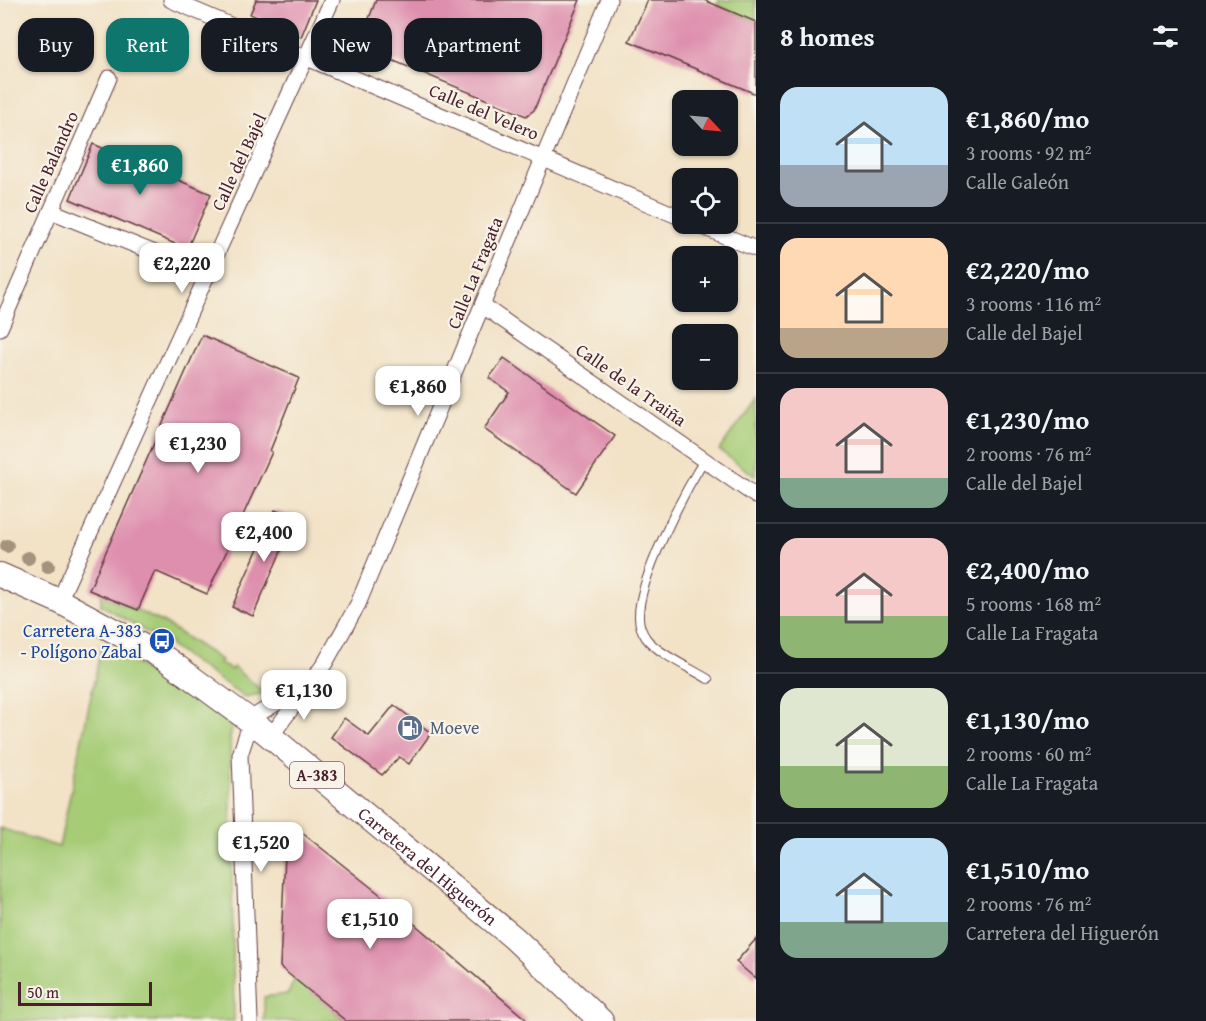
<!DOCTYPE html>
<html lang="en">
<head>
<meta charset="utf-8">
<style>
	body { margin:0; font-family:"Gentium Book Plus",serif; background:#20242c; color:#f1f3f6; height:100vh; display:flex; flex-direction:column; font-size:22px; white-space:nowrap }
	* { box-sizing:border-box; margin:0 }
	p { font-size:20px; color:#9ea1a6 }
	.icon { flex:none; width:33px; height:33px; fill:none; stroke:currentColor; stroke-width:2; stroke-linecap:round; stroke-linejoin:round }
	.map { position:relative; flex:1; overflow:hidden }
	.details { display:flex; flex-direction:column; background:#171b24; width:450px }
	.details>* { flex:none }
	.banner { position:absolute; left:18px; top:18px; width:570px; height:54px; display:flex; gap:12px }
	.needle { width:39px; rotate:116deg }
	.fabs { position:absolute; left:672px; top:90px; display:grid; gap:12px }
	.fabs a { display:grid; place-items:center; width:66px; height:66px; border-radius:12px; background:#171b24; box-shadow:0 2px 4px #0004; font-size:30px }
	.scale { position:absolute; left:18px; bottom:15px; width:134px; box-sizing:border-box; padding-left:6px; border:3px solid #4a1f2b; border-top:0; font-size:16px; line-height:21px; white-space:nowrap; color:#4a1f2b; -webkit-text-stroke:4px #f7f3e8; paint-order:stroke }
	.price { position:absolute; translate:-50% -51px; padding:0 14px; border-radius:12px; background:#fff; color:#222; font-size:20px; line-height:39px; filter:drop-shadow(0 2px 3px #0008) }
	.price::after { content:''; position:absolute; left:50%; top:36px; width:18px; height:14px; margin-left:-9px; background:inherit; clip-path:polygon(0 0,100% 0,50% 100%) }
	.price.current { background:#0f766e; color:#fff }
	ul { padding:0; list-style:none }
	li { display:flex; align-items:center; gap:18px; height:150px; padding:0 24px }
	li+li { border-top:2px solid #363941 }
	li span { display:grid; place-items:center; flex:none; width:168px; height:120px; border-radius:18px; color:#555 }
	li>.icon { margin-inline-start:auto }
	span .icon { width:72px; height:72px; fill:#fffc; stroke-width:1 }
	li b { font-size:26px }
	h2 { display:flex; justify-content:space-between; align-items:center; height:72px; padding:0 24px; font-size:26px }
	.tag { padding:0 21px; border-radius:18px; background:#171b24; box-shadow:0 2px 4px #0004; font-size:21px; line-height:54px }
	.tag.current { background:#0f766e; color:#fff }
	main { display:flex; flex:1; min-height:0 }
	.map>svg:first-child { display:block }
</style>
</head>
<body>
<main>
<div class="map">
<svg width="756" height="1021" viewBox="0 0 756 1021">
	<rect width="100%" height="100%" fill="#f7f3e8"/>
	<filter id="ink" filterUnits="userSpaceOnUse"><feTurbulence type="fractalNoise" baseFrequency=".0167" numOctaves="2"/><feDisplacementMap in="SourceGraphic" scale="12" xChannelSelector="R" yChannelSelector="G"/><feConvolveMatrix kernelMatrix="1 2 1 2 8 2 1 2 1" color-interpolation-filters="sRGB"/></filter>
	<filter id="wash" filterUnits="userSpaceOnUse"><feTurbulence type="fractalNoise" baseFrequency=".008" numOctaves="4" result="noise"/><feDisplacementMap in="SourceGraphic" scale="24" xChannelSelector="R" yChannelSelector="G"/><feGaussianBlur stdDeviation="1.35" result="paint"/><feColorMatrix in="noise" values="0 0 0 0 0 0 0 0 0 0 0 0 0 0 0 0 0 1.4 0 .05"/><feComposite in="paint" operator="in"/></filter>
	<g filter="url(#wash)">
		<rect width="100%" height="100%" fill="#f2e2c6"/>
		<g fill="#a6cc76" stroke="#787650" stroke-width="1.5">
			<polygon points="719,0 756,0 756,22 717,5"/>
			<polygon points="756,398 756,475 755,476 719,450"/>
			<polygon points="101,594 164,623 221,660 219,663 231,670 233,667 265,693 245,697 170,646 171,643 155,634 153,636 101,605"/>
			<polygon points="102,644 234,721 230,738 234,1021 0,1021 0,828 59,847"/>
			<polygon points="295,978 346,1021 264,1021 264,997 288,994"/>
		</g>
		<g id="blocks">
			<g fill="#de8fad">
				<polygon points="256,0 316,0 301,37 250,14"/>
				<polygon points="376,0 580,0 534,110 526,116 365,49 361,40"/>
				<polygon points="648,0 704,0 756,22 756,94 629,41"/>
				<polygon points="93,144 211,194 187,249 70,199"/>
				<polygon points="202,335 299,378 270,451 272,452 207,594 155,571 138,610 89,590"/>
				<polygon points="504,358 615,436 576,493 484,429 509,392 489,378"/>
				<polygon points="275,510 295,519 253,616 232,607"/>
				<polygon points="394,705 431,733 409,764 399,757 382,775 331,737 344,718 369,736"/>
				<polygon points="296,828 377,892 528,1021 346,1021 280,967 286,832"/>
				<polygon points="756,939 756,979 736,962"/>
			</g>
		</g>
	</g>
	<g filter="url(#ink)">
		<use href="#blocks" fill-opacity="0" stroke="#633c42" stroke-width="1.5"/>
		<g fill="none" stroke-linecap="round" stroke-linejoin="round">
			<g stroke="#633c42" stroke-width="10">
				<path id="lane" d="M704,460C684,493 638,579 639,617C639,624 642,632 646,638C657,653 692,669 708,679"/>
			</g>
			<g stroke="#633c42" stroke-width="17">
				<g id="street">
					<polyline points="171,0 682,218"/>
					<polyline points="51,211 209,275"/>
					<polyline points="696,224 756,249"/>
					<polyline points="483,306 756,496"/>
					<polyline points="0,328 109,78"/>
					<polyline points="59,601 332,0"/>
					<polyline points="271,736 325,663 358,604 609,0"/>
					<polyline points="250,1021 240,755 251,721 258,714 307,685"/>
				</g>
			</g>
			<g stroke="#633c42" stroke-width="26">
				<g id="primary">
					<path id="s1" d="M0,575L59,601L166,659L264,731L514,938L601,1021"/>
				</g>
			</g>
			<use href="#lane" stroke="#fff" stroke-width="8"/>
			<use href="#street" stroke="#fff" stroke-width="15"/>
			<use href="#primary" stroke="#fff" stroke-width="24"/>
		</g>
		<g fill="#a5937d">
			<circle cx="7" cy="546" r="7"/>
			<circle cx="28" cy="558" r="7"/>
			<circle cx="48" cy="566" r="7"/>
		</g>
	</g>
	<defs>
		<g id="bus-disc" transform="scale(1.35)"><circle r="9.5" fill="#1a4fb4" stroke="#f7f3e8"/><path d="M-5-6H5V4H4V6H2V4H-2V6H-4V4H-5ZM-3.5-4V0h7V-4ZM-3.5 1.2v1.5H-2V1.2ZM2 1.2v1.5H3.5V1.2Z" fill="#fff"/></g>
		<g id="fuel-disc" transform="scale(1.35)"><circle r="9.5" fill="#5c6f8a" stroke="#f7f3e8"/><path d="M-5.5-6h7V0h2V4h1.3V-2.5L3-4.5l.8-.8L6-3V5H2.5V1h-1V6h-7ZM-4.2-4.7v3.2H.2V-4.7Z" fill="#fff"/></g>
	</defs>
	<g fill-rule="evenodd">
		<use href="#bus-disc" x="162" y="641"/>
		<use href="#fuel-disc" x="410" y="728"/>
	</g>
	<g text-anchor="middle" stroke-width="4.5" stroke-linejoin="round" paint-order="stroke">
		<rect fill="#f7f3e8" stroke="#7e5f64" stroke-width="1.5" x="290" y="762" width="54" height="26" rx="4.5"/>
		<g font-size="16" font-weight="bold" fill="#4a1f2b">
			<text x="317" y="781">A-383</text>
		</g>
		<g font-size="18" fill="#4a1f2b" stroke="#f7f3e8">
			<text transform="translate(484 112) rotate(23)" y="6">Calle del Velero</text>
			<text transform="translate(51 162) rotate(-66)" y="6">Calle Balandro</text>
			<text transform="translate(239 162) rotate(-65)" y="6">Calle del Bajel</text>
			<text transform="translate(475 273) rotate(-68)" y="6">Calle La Fragata</text>
			<text transform="translate(631 385) rotate(35)" y="6">Calle de la Traiña</text>
			<text dy="6" stroke="none"><textPath href="#s1" startOffset="520">Carretera del Higuerón</textPath></text>
		</g>
		<g font-size="18" fill="#164399" stroke="#f7f3e8" text-anchor="end">
			<text x="142" y="637">Carretera A-383<tspan x="142" dy="21">- Polígono Zabal</tspan></text>
		</g>
		<g font-size="18" fill="#4e5e75" stroke="#f7f3e8" text-anchor="start">
			<text x="430" y="734">Moeve</text>
		</g>
	</g>
</svg>
<div class="fabs">
<a><svg class="needle" viewBox="-14 -14 28 28"><path d="M0-13l5 13h-10z" fill="#e53935"/><path d="M0 13l5-13h-10z" fill="#9ea1a6"/></svg></a>
<a><svg class="icon" aria-label="locate" viewBox="0 0 24 24"><circle cx="12" cy="12" r="6"/><path d="M12 2v4M12 18v4M2 12h4M18 12h4"/></svg></a>
<a>+</a>
<a>−</a>
</div>
<div class="scale">50 m</div>
<b class="price current" style="left:140px;top:196px">€1,860</b>
<b class="price" style="left:182px;top:294px">€2,220</b>
<b class="price" style="left:418px;top:417px">€1,860</b>
<b class="price" style="left:198px;top:474px">€1,230</b>
<b class="price" style="left:264px;top:563px">€2,400</b>
<b class="price" style="left:304px;top:721px">€1,130</b>
<b class="price" style="left:261px;top:873px">€1,520</b>
<b class="price" style="left:370px;top:950px">€1,510</b>
<div class="banner">
<a class="tag">Buy</a>
<a class="tag current">Rent</a>
<a class="tag">Filters</a>
<a class="tag">New</a>
<a class="tag">Apartment</a>
</div>
</div>
<section class="details">
<h2>8 homes<svg class="icon" aria-label="filters" viewBox="0 0 24 24"><path d="M4 7h16M4 17h16"/><circle cx="9" cy="7" r="2"/><circle cx="15" cy="17" r="2"/></svg></h2>
<ul>
<li><span style="background:linear-gradient(#bfe0f5 65%,#9aa5b1 0)"><svg class="icon" aria-label="home" viewBox="0 0 24 24"><path d="M3 11l9-7 9 7M6 9v11h12V9"/></svg></span><div><b>€1,860/mo</b><p>3 rooms · 92 m²</p><p>Calle Galeón</p></div></li>
<li><span style="background:linear-gradient(#ffd9b3 75%,#b9a48a 0)"><svg class="icon" aria-label="home" viewBox="0 0 24 24"><path d="M3 11l9-7 9 7M6 9v11h12V9"/></svg></span><div><b>€2,220/mo</b><p>3 rooms · 116 m²</p><p>Calle del Bajel</p></div></li>
<li><span style="background:linear-gradient(#f6c9c9 75%,#7fa58c 0)"><svg class="icon" aria-label="home" viewBox="0 0 24 24"><path d="M3 11l9-7 9 7M6 9v11h12V9"/></svg></span><div><b>€1,230/mo</b><p>2 rooms · 76 m²</p><p>Calle del Bajel</p></div></li>
<li><span style="background:linear-gradient(#f6c9c9 65%,#8fb573 0)"><svg class="icon" aria-label="home" viewBox="0 0 24 24"><path d="M3 11l9-7 9 7M6 9v11h12V9"/></svg></span><div><b>€2,400/mo</b><p>5 rooms · 168 m²</p><p>Calle La Fragata</p></div></li>
<li><span style="background:linear-gradient(#dfe7d0 65%,#8fb573 0)"><svg class="icon" aria-label="home" viewBox="0 0 24 24"><path d="M3 11l9-7 9 7M6 9v11h12V9"/></svg></span><div><b>€1,130/mo</b><p>2 rooms · 60 m²</p><p>Calle La Fragata</p></div></li>
<li><span style="background:linear-gradient(#bfe0f5 70%,#7fa58c 0)"><svg class="icon" aria-label="home" viewBox="0 0 24 24"><path d="M3 11l9-7 9 7M6 9v11h12V9"/></svg></span><div><b>€1,510/mo</b><p>2 rooms · 76 m²</p><p>Carretera del Higuerón</p></div></li>
</ul>
</section>
</main>
</body>
</html>
